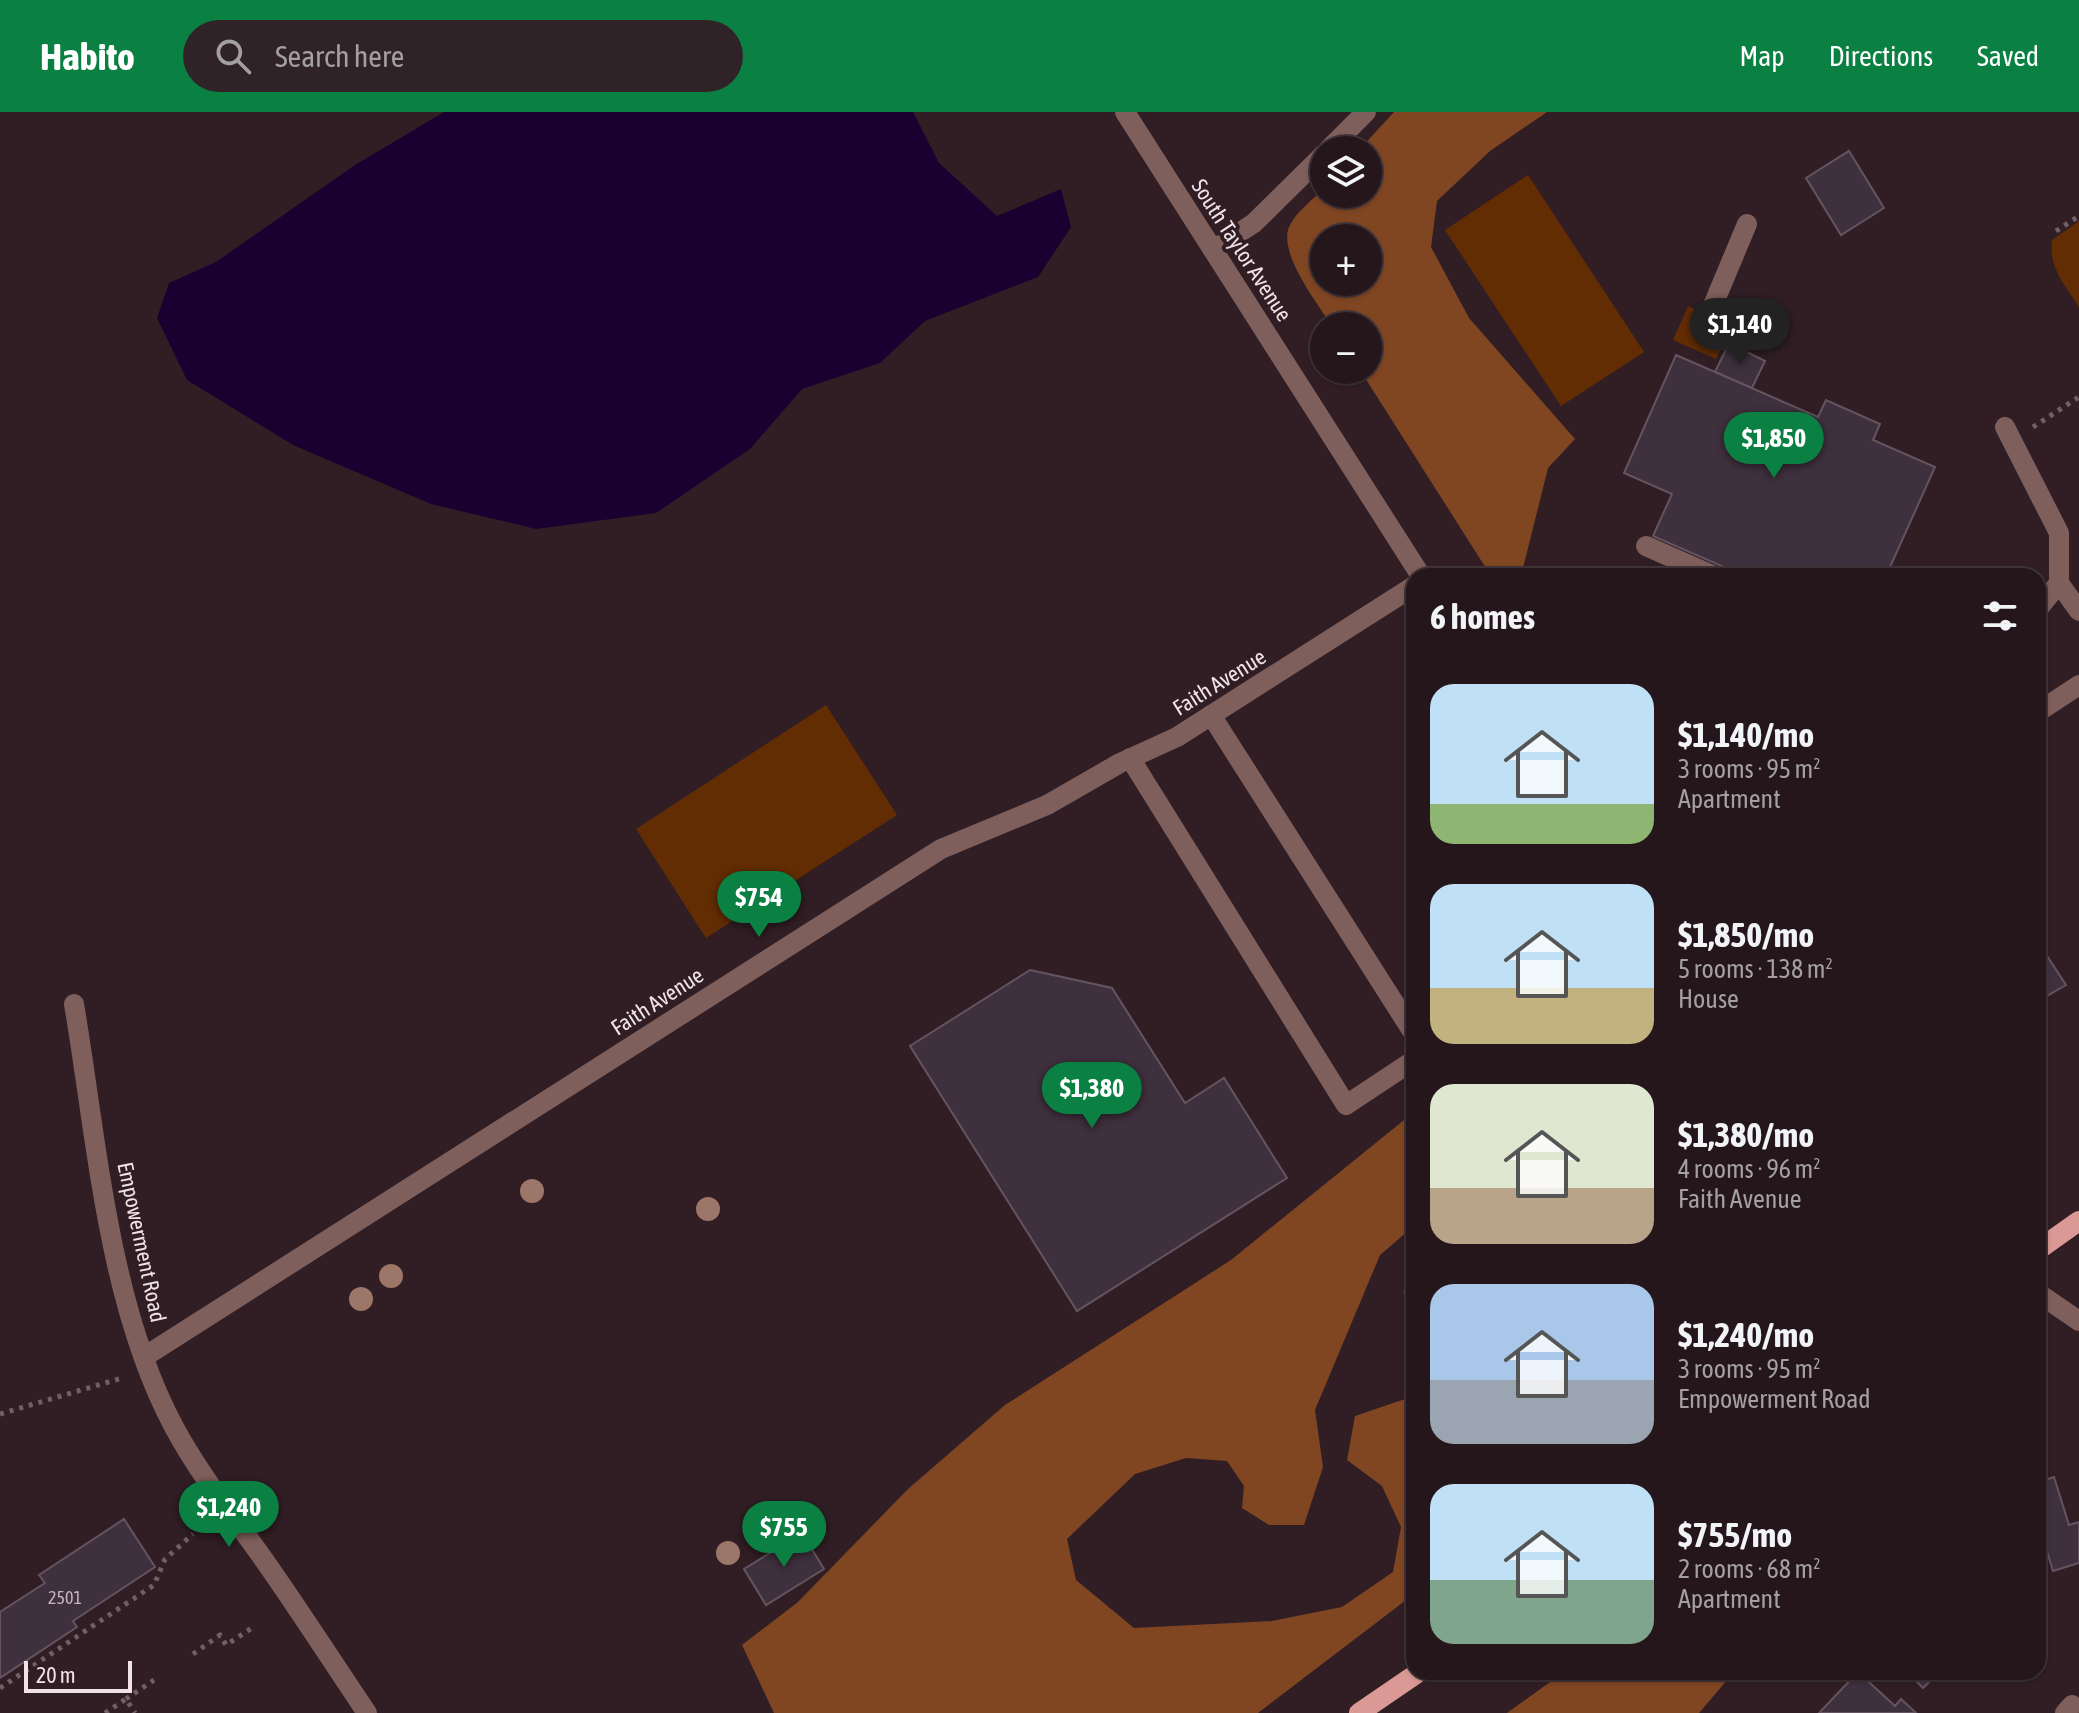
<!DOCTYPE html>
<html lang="en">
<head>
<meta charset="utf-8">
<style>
	body { margin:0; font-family:"Asap Condensed",sans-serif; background:#302328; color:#f1f3f6; height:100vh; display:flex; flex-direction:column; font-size:30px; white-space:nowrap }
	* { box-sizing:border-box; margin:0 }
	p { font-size:26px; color:#a39fa3 }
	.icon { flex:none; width:44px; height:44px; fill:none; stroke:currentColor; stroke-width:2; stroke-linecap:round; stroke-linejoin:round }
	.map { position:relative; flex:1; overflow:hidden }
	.details { position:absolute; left:1406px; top:456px; width:640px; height:1112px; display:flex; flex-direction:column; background:#24161b; border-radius:24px; box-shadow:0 2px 6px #0004,0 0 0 2px #41353a }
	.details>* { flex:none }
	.tools { position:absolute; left:1310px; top:24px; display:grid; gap:16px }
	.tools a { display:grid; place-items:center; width:72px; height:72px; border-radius:50%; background:#24161b; box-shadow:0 2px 6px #0004,0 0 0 2px #41353a; font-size:40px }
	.scale { position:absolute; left:24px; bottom:20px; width:108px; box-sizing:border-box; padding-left:8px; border:4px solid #f0e3e7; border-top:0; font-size:22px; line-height:28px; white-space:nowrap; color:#f0e3e7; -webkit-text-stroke:6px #301e24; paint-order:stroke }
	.price { position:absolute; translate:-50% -68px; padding:0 18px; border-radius:28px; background:#0b8043; color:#fff; font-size:26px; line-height:52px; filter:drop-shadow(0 2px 4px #0008) }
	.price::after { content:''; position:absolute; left:50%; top:48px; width:24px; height:18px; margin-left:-12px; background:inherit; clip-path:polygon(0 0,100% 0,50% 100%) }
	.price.current { background:#222; color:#fff }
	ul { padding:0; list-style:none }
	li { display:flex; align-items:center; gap:24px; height:200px; padding:0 24px }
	li span { display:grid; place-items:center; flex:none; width:224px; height:160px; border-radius:24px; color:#555 }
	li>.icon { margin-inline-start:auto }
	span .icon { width:96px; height:96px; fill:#fffc; stroke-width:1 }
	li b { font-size:34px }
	h2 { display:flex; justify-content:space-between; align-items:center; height:96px; padding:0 24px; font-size:34px }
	header { display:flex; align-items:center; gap:48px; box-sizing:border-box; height:112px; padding:0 40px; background:#0b8043; color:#fff }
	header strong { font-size:38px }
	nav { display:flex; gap:44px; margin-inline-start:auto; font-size:28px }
	.search { width:560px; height:72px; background:#302328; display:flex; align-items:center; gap:20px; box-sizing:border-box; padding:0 28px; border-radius:44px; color:#a39fa3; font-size:30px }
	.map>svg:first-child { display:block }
</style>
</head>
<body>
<header>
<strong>Habito</strong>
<div class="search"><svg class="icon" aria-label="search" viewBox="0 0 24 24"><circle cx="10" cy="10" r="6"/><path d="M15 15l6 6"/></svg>Search here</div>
<nav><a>Map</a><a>Directions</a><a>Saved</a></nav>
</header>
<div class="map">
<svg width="2079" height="1601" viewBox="0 0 2079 1601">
	<rect width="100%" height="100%" fill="#301e24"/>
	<g fill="#632d04">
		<polygon points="1528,63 1644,240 1561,294 1445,118"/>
		<path d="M2079,109V195C2065,173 2048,155 2052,128Z"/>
		<polygon points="1688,194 1731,213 1716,247 1673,228"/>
		<polygon points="826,593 897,703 706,826 636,717"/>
	</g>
	<g fill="#804622" fill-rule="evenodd">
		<path d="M1394,0H1547L1490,39L1437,89L1431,135L1469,206L1575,327L1548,356L1521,464H1491L1360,258H1368V214H1332C1318,192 1276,139 1290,113C1297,99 1314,87 1324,76V82H1368V38H1359ZM1368,126V170H1324V126Z"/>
		<polygon points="1414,1000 1414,1114 1380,1143 1315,1298 1323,1355 1304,1413 1269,1413 1242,1396 1244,1374 1227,1349 1186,1346 1135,1362 1067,1427 1076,1468 1134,1516 1272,1509 1342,1495 1393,1460 1401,1415 1382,1374 1347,1348 1355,1304 1414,1284 1414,1482 1258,1601 774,1601 742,1533 798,1490 908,1377 1005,1293 1231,1148"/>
		<polygon points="1414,1166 1414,1212 1403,1180"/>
		<polygon points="1564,1560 1734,1560 1699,1601 1507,1601"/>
	</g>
	<polygon fill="#1a0031" points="444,0 913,0 939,51 997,104 1061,77 1071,115 1038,165 925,209 880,251 802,277 750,337 656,401 536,417 431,392 293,333 187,268 157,206 169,171 216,150 355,53"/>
	<g fill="#3f303d" stroke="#645461" stroke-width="2">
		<polygon points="1849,39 1884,96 1841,123 1806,66"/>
		<polygon points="1729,231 1765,249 1752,276 1715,260"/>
		<polygon points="1676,243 1818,305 1826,288 1880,312 1873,328 1935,355 1886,464 1744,464 1653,424 1672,382 1624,361"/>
		<polygon points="2038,830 2066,873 2038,889"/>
		<polygon points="1030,858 1112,876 1185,991 1224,966 1287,1066 1077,1199 910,934"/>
		<polygon points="2054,1365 2069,1413 2079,1410 2079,1451 2053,1459 2042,1423 2038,1424 2038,1370"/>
		<polygon points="124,1407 155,1455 73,1509 77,1515 0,1566 0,1500 45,1471 39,1463"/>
		<polygon points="802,1421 824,1457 766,1493 744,1457"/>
		<polygon points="1858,1560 1895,1594 1901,1587 1916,1601 1819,1601"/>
		<polygon points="1907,1560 1939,1560 1923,1576"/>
	</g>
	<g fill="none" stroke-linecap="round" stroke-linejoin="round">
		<g stroke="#706065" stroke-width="5" stroke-dasharray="4 6" stroke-linecap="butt">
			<polyline points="2056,119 2079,104"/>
			<polyline points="2033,315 2079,285"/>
			<polyline points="0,1302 122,1266"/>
			<polyline points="193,1542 220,1523 226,1533 255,1514"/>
			<polyline points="0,1576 154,1473 165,1447 193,1422"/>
			<polyline points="126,1587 154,1568"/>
			<polyline points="105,1601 126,1587 135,1601"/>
		</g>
		<g stroke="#7f5f5c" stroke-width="20">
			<polyline points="1125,0 1421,464"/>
			<polyline points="1328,38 1366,0"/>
			<polyline points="1213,138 1254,111 1324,42"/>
			<polyline points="1711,198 1747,112"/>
			<polyline points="2005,315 2059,421 2059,471 2079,499"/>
			<polyline points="1646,434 1714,464"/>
			<polyline points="2038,497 2059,471"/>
			<polyline points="2038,600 2079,573"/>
			<polyline points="1211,603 1414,922"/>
			<polyline points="1130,646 1346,993 1414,948"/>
			<path d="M74,892C97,1028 108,1192 174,1315C198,1360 232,1403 262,1445C298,1496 332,1549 367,1601"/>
			<polyline points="2038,1181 2079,1209"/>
			<polyline points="144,1245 941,737 1047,693 1120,651 1177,625 1414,474"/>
			<polyline points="2065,1601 2072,1593"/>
		</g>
		<g stroke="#da9994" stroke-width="20">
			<polyline points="2038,1138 2079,1109"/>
			<polyline points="1359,1601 1419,1560"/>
		</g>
	</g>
	<g fill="#9c7668">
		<circle cx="532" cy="1079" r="12"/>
		<circle cx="708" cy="1097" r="12"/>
		<circle cx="391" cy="1164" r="12"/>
		<circle cx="361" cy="1187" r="12"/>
		<circle cx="728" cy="1441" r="12"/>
	</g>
	<g text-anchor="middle" stroke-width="8" stroke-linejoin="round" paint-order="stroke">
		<g font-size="18" fill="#c4b6bc">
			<text x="65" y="1492">2501</text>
		</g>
		<g font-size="22" fill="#f0e3e7" stroke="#301e24">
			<text transform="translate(1242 138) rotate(57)" y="8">South Taylor Avenue</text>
			<text transform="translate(1219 570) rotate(-32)" y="8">Faith Avenue</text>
			<text transform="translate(657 889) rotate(-33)" y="8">Faith Avenue</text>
			<text transform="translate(142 1130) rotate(78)" y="8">Empowerment Road</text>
		</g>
	</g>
</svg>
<div class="tools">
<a><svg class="icon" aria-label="layers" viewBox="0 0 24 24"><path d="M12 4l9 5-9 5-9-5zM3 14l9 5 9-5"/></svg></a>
<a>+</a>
<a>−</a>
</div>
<div class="scale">20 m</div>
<b class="price current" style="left:1740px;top:254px">$1,140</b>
<b class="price" style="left:1774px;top:368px">$1,850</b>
<b class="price" style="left:759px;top:827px">$754</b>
<b class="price" style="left:1092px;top:1018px">$1,380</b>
<b class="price" style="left:229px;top:1437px">$1,240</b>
<b class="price" style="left:784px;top:1457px">$755</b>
<section class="details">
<h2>6 homes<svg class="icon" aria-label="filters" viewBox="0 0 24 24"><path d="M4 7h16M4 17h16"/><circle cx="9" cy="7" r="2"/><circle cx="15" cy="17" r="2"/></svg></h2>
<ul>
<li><span style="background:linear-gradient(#bfe0f5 75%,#8fb573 0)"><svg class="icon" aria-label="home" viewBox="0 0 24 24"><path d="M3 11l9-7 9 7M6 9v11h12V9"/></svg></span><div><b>$1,140/mo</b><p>3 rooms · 95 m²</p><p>Apartment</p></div></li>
<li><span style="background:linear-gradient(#bfe0f5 65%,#c2b280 0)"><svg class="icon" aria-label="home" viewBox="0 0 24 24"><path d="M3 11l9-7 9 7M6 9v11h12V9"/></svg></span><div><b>$1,850/mo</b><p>5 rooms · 138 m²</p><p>House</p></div></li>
<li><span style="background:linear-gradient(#dfe7d0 65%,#b9a48a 0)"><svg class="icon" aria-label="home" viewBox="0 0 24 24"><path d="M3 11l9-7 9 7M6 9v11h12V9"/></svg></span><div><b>$1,380/mo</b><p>4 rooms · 96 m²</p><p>Faith Avenue</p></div></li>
<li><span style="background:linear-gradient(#a9c7e8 60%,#9aa5b1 0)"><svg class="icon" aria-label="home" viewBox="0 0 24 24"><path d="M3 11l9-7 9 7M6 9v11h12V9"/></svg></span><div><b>$1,240/mo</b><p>3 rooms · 95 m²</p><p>Empowerment Road</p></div></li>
<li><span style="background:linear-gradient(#bfe0f5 60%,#7fa58c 0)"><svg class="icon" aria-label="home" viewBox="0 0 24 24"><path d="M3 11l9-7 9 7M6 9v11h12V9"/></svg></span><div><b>$755/mo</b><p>2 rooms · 68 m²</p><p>Apartment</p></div></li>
</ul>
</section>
</div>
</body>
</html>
